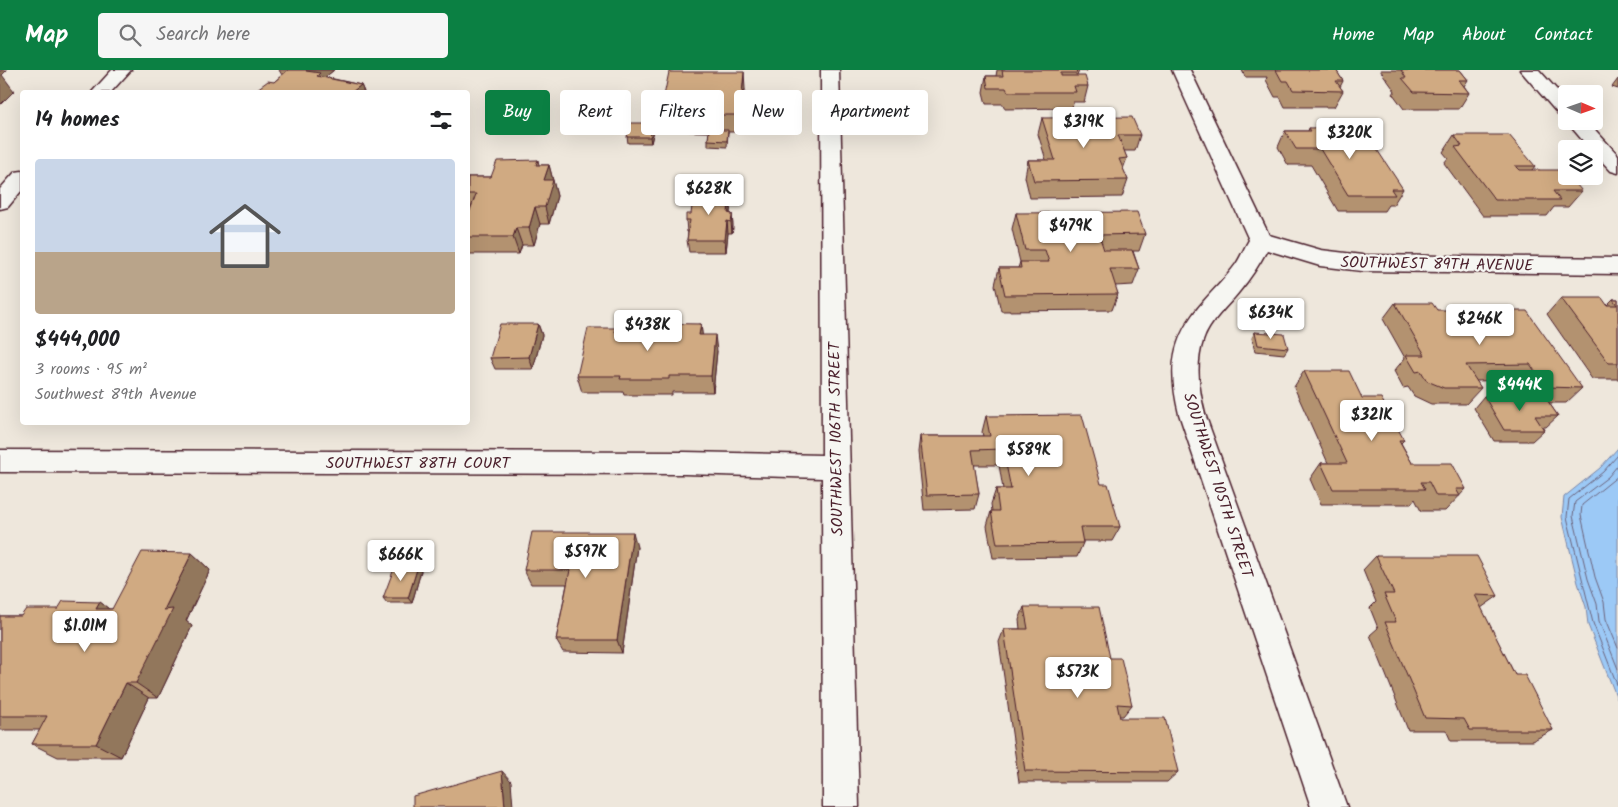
<!DOCTYPE html>
<html lang="en">
<head>
<meta charset="utf-8">
<style>
	body { margin:0; font-family:Kalam,sans-serif; background:#f6f6f6; color:#202124; height:100vh; display:flex; flex-direction:column; font-size:19px; white-space:nowrap }
	* { box-sizing:border-box; margin:0 }
	p { font-size:16px; color:#757577 }
	.icon { flex:none; width:28px; height:28px; fill:none; stroke:currentColor; stroke-width:2; stroke-linecap:round; stroke-linejoin:round }
	.map { position:relative; flex:1; overflow:hidden }
	.panel { position:absolute; left:20px; top:20px; width:450px; height:335px; display:flex; flex-direction:column; background:#fff; border-radius:5px; box-shadow:0 5px 20px #0002 }
	.panel>* { flex:none }
	.banner { position:absolute; left:485px; top:20px; width:475px; height:45px; display:flex; gap:10px }
	.needle { width:32px; rotate:92deg }
	.fabs { position:absolute; left:1558px; top:15px; display:grid; gap:10px }
	.fabs a { display:grid; place-items:center; width:45px; height:45px; border-radius:5px; background:#fff; box-shadow:0 5px 20px #0002; font-size:25px }
	.price { position:absolute; translate:-50% -42px; padding:0 11px; border-radius:5px; background:#fff; color:#222; font-size:16px; line-height:32px; filter:drop-shadow(0 1px 2px #0008) }
	.price::after { content:''; position:absolute; left:50%; top:30px; width:15px; height:11px; margin-left:-8px; background:inherit; clip-path:polygon(0 0,100% 0,50% 100%) }
	.price.current { background:#0b8043; color:#fff }
	ul { padding:0; list-style:none }
	li { display:grid; align-content:center; gap:10px; height:265px; padding:0 15px }
	li+li { border-top:1px solid #e0e0e0 }
	li span { display:grid; place-items:center; height:155px; border-radius:5px; color:#555 }
	li>.icon { margin-inline-start:auto }
	span .icon { width:90px; height:90px; fill:#fffc; stroke-width:1 }
	li b { font-size:21px }
	h2 { display:flex; justify-content:space-between; align-items:center; height:60px; padding:0 15px; font-size:21px }
	.chip { padding:0 18px; border-radius:5px; background:#fff; box-shadow:0 5px 20px #0002; font-size:18px; line-height:45px }
	.chip.current { background:#0b8043; color:#fff }
	header { display:flex; align-items:center; gap:30px; box-sizing:border-box; height:70px; padding:0 25px; background:#0b8043; color:#fff }
	header strong { font-size:24px }
	nav { display:flex; gap:28px; margin-inline-start:auto; font-size:18px }
	.search { width:350px; height:45px; background:#f6f6f6; display:flex; align-items:center; gap:12px; box-sizing:border-box; padding:0 18px; border-radius:5px; color:#757577; font-size:19px }
	.map>svg:first-child { display:block }
</style>
</head>
<body>
<header>
<strong>Map</strong>
<div class="search"><svg class="icon" aria-label="search" viewBox="0 0 24 24"><circle cx="10" cy="10" r="6"/><path d="M15 15l6 6"/></svg>Search here</div>
<nav><a>Home</a><a>Map</a><a>About</a><a>Contact</a></nav>
</header>
<div class="map">
<svg width="1618" height="737" viewBox="0 0 1618 737">
	<rect width="100%" height="100%" fill="#eee7dc"/>
	<filter id="ink" filterUnits="userSpaceOnUse"><feTurbulence type="fractalNoise" baseFrequency=".02" numOctaves="2"/><feDisplacementMap in="SourceGraphic" scale="10" xChannelSelector="R" yChannelSelector="G"/><feConvolveMatrix kernelMatrix="1 2 1 2 8 2 1 2 1" color-interpolation-filters="sRGB"/></filter>
	<g filter="url(#ink)">
		<polygon fill="#9cc9f6" stroke="#7b85a5" points="1618,378 1618,631 1588,555 1586,537 1578,513 1562,447 1564,427 1600,398"/>
		<g fill="none" stroke-linecap="round" stroke-linejoin="round">
			<g stroke="#6b637c" stroke-width="1">
				<polyline points="1618,385 1603,402 1569,429 1567,447 1593,553 1618,617"/>
				<polyline points="1618,395 1608,407 1575,432 1573,446 1588,509 1597,534 1599,551 1618,599"/>
				<polyline points="1618,406 1582,435 1581,445 1595,507 1604,532 1606,549 1618,578"/>
			</g>
			<g stroke="#4a1f2b" stroke-width="3">
				<g id="minor">
					<polygon points="112,0 131,0 111,22 92,22"/>
					<polygon points="821,0 839,0 859,737 823,737 822,408 685,404 0,402 0,380 685,382 822,385"/>
					<path d="M1172,0H1190L1269,165L1321,180L1362,185L1618,188V204L1362,201L1320,196L1267,180C1259,195 1250,209 1239,222C1227,237 1209,252 1203,271C1195,295 1199,320 1205,344L1347,737H1311L1179,344C1168,299 1171,268 1203,232C1214,219 1226,208 1236,194C1241,187 1244,178 1249,170Z"/>
					<polygon points="1520,0 1539,0 1566,30 1566,47 1559,45"/>
					<polygon points="1566,51 1587,51 1618,85 1618,103 1611,101 1594,83 1594,79 1590,79"/>
					<polygon points="22,101 22,120 8,137 0,139 0,119 15,102"/>
				</g>
			</g>
			<use href="#minor" fill="#f6f6f2" fill-rule="evenodd"/>
		</g>
		<g fill="#b39270" stroke="#4a1f2b">
			<polygon points="279,0 334,0 325,7 361,15 364,22 253,22 274,12 282,5"/>
			<polygon points="997,0 1087,0 1087,1 1079,1 1077,6 1088,16 1084,32 1073,32 1072,38 1005,39 1003,34 986,34 983,22 986,6 996,6"/>
			<polygon points="1242,0 1336,0 1343,11 1340,17 1343,21 1334,37 1285,37 1280,27 1275,27 1266,10 1267,7 1245,7"/>
			<polygon points="1380,0 1460,0 1468,10 1464,16 1469,23 1459,39 1404,39 1393,24 1395,21"/>
			<polygon points="1618,9 1618,19 1612,17"/>
			<polygon points="745,19 741,62 728,62 727,77 708,76 708,70 709,62 663,61 660,45"/>
			<polygon points="1042,48 1140,65 1135,81 1124,81 1127,88 1123,99 1128,110 1122,127 1030,128 1025,107 1028,90 1046,90 1038,64"/>
			<polygon points="653,53 654,60 651,73 628,73 627,67"/>
			<polygon points="1309,58 1360,69 1403,119 1393,135 1388,135 1384,141 1338,141 1311,95 1288,95 1278,77 1285,61 1308,61"/>
			<polygon points="1454,65 1535,96 1532,100 1582,121 1568,137 1554,137 1547,146 1483,146 1444,93 1448,88 1443,82"/>
			<polygon points="538,90 539,95 549,95 557,126 549,154 540,154 534,175 522,175 519,184 468,184 468,146 469,141 468,141 468,107 491,107"/>
			<polygon points="730,121 731,132 730,143 732,144 733,159 732,163 728,163 726,182 689,182 687,170 688,162 687,162 686,150 691,144"/>
			<polygon points="1016,143 1145,164 1139,181 1133,181 1139,199 1133,215 1115,216 1118,224 1112,240 1001,241 995,215 999,198 1018,198 1020,192 1012,159"/>
			<polygon points="1561,228 1607,235 1613,229 1618,229 1618,309 1592,309 1547,244"/>
			<polygon points="1395,233 1437,240 1466,252 1472,245 1488,246 1491,241 1582,318 1566,333 1549,333 1558,346 1546,357 1542,357 1544,360 1532,371 1494,371 1474,338 1484,326 1526,326 1515,310 1476,311 1481,318 1466,334 1431,334 1414,326 1408,317 1403,318 1394,301 1405,288 1383,249"/>
			<polygon points="538,254 542,265 533,299 495,299 490,288"/>
			<polygon points="701,254 702,265 717,281 713,322 672,322 672,325 624,325 623,322 582,322 577,306 616,262 635,261"/>
			<polygon points="1255,262 1288,278 1284,284 1255,281 1252,268"/>
			<polygon points="1304,301 1362,328 1404,370 1401,373 1412,393 1466,419 1445,441 1421,441 1415,429 1411,434 1321,434 1310,409 1321,393 1328,393 1294,317"/>
			<polygon points="986,346 1101,414 1120,457 1112,471 1083,471 1083,473 1077,487 993,488 987,456 991,441 992,441 991,434 996,419 1003,419 999,395 974,395 979,424 975,439 924,440 918,382 920,366 983,366 982,362"/>
			<polygon points="637,477 622,583 563,582 556,570 567,514 531,514 524,500"/>
			<polygon points="192,483 210,500 186,551 192,556 158,628 149,628 121,687 58,687 32,674 40,660 0,660 0,546 21,546 100,532 109,539 112,539"/>
			<polygon points="1376,486 1498,526 1481,538 1515,605 1553,660 1532,671 1451,671 1446,660 1408,660 1370,565 1378,558 1370,538 1376,532 1363,500"/>
			<polygon points="421,501 412,533 387,533 383,528"/>
			<polygon points="1024,537 1110,588 1132,635 1123,646 1119,646 1120,648 1178,702 1167,712 1019,712 999,572 1004,559 1020,559 1019,550"/>
		</g>
		<g fill="#92775b" stroke="#4a1f2b">
			<polygon points="0,0 7,0 2,5 14,21 0,35"/>
			<polygon points="307,0 334,0 323,9 306,1"/>
			<polygon points="744,2 745,19 741,62 740,45"/>
			<polygon points="361,15 364,22 352,22"/>
			<polygon points="653,53 654,60 651,73 650,67"/>
			<polygon points="549,95 557,126 549,154 545,137 544,110"/>
			<polygon points="730,121 731,132 729,151 728,143"/>
			<polygon points="535,137 540,154 534,175 529,158"/>
			<polygon points="732,144 733,155 732,163 731,152"/>
			<polygon points="727,151 728,163 726,182 725,170"/>
			<polygon points="516,158 522,175 519,184 513,167"/>
			<polygon points="538,254 542,265 533,299 529,287"/>
			<polygon points="701,254 703,270 699,265"/>
			<polygon points="715,265 717,281 713,322 711,306"/>
			<polygon points="633,462 637,477 622,583 617,570"/>
			<polygon points="192,483 210,500 186,551 192,556 158,628 136,613 164,540"/>
			<polygon points="418,496 421,501 412,533 408,528"/>
			<polygon points="100,532 122,549 96,539"/>
			<polygon points="126,613 149,628 121,687 96,674"/>
			<polygon points="502,701 511,711 513,737 505,737"/>
		</g>
		<g fill="#d0aa82" stroke="#4a1f2b">
			<polygon points="288,0 307,0 306,1 320,3 317,6 361,15 352,22 253,22 268,11 274,12"/>
			<polygon points="1002,0 1076,0 1077,3 1061,3 1061,6 1085,6 1088,16 1074,16 1076,22 1008,22 1006,18 988,18 986,6 1003,6"/>
			<polygon points="1276,0 1336,0 1343,11 1336,11 1343,21 1293,20 1288,11 1282,11"/>
			<polygon points="1401,0 1460,0 1468,10 1459,10 1469,23 1414,22 1402,8 1406,8"/>
			<polygon points="669,2 744,2 740,45 660,45"/>
			<polygon points="1132,47 1140,65 1118,65 1127,88 1119,89 1128,110 1034,111 1028,90 1055,90 1042,48"/>
			<polygon points="630,53 653,53 650,67 627,67"/>
			<polygon points="1352,57 1360,69 1370,69 1403,119 1391,119 1395,125 1348,125 1320,79 1296,79 1285,61 1311,61 1309,58"/>
			<polygon points="709,60 728,60 727,71 708,70"/>
			<polygon points="1454,65 1509,65 1535,96 1515,96 1519,100 1564,100 1566,103 1566,106 1569,106 1582,121 1553,121 1560,130 1495,130 1455,77 1462,76"/>
			<polygon points="538,90 536,95 549,95 544,110 553,110 545,137 535,137 529,158 516,158 513,167 468,167 468,146 476,124 468,124 468,107 491,107 497,91"/>
			<polygon points="694,120 730,121 728,143 732,144 732,147 731,152 727,151 725,170 687,170 690,150 686,150 686,144 691,144"/>
			<polygon points="1137,142 1145,164 1099,165 1104,180 1132,180 1139,199 1110,199 1118,224 1005,225 999,198 1021,198 1020,192 1049,192 1045,180 1025,180 1016,143"/>
			<polygon points="1561,228 1602,228 1607,235 1617,235 1613,229 1618,229 1618,293 1609,293"/>
			<polygon points="1395,233 1432,233 1437,240 1458,240 1466,253 1476,253 1472,245 1488,246 1493,253 1500,253 1491,241 1527,241 1582,318 1546,317 1530,294 1466,295 1481,318 1444,318 1427,311 1421,301 1416,302 1406,285 1425,285"/>
			<polygon points="636,253 701,254 699,265 715,265 711,306 669,306 669,309 620,309 621,306 577,306 588,258 616,258 615,262 635,261"/>
			<polygon points="500,254 538,254 529,287 490,288"/>
			<polygon points="1255,262 1284,264 1288,278 1258,275"/>
			<polygon points="1304,301 1349,301 1362,328 1381,328 1404,370 1399,370 1412,393 1452,393 1466,419 1456,419 1460,426 1436,426 1429,412 1421,412 1425,419 1333,419 1321,393 1347,393"/>
			<polygon points="1484,326 1545,327 1558,346 1535,346 1544,360 1504,360"/>
			<polygon points="1082,345 1101,414 1108,414 1120,457 1080,457 1083,473 997,474 991,441 999,441 996,419 1011,419 1003,379 972,380 979,424 927,425 920,366 990,366 986,346"/>
			<polygon points="532,462 633,462 617,570 556,570 570,500 524,500"/>
			<polygon points="142,482 192,483 164,540 173,539 136,613 126,613 96,674 32,674 47,646 0,646 0,546 21,546 26,539 58,539 63,531 100,532 96,539 112,539"/>
			<polygon points="1376,486 1477,486 1498,526 1475,525 1515,605 1525,605 1553,660 1470,660 1464,649 1425,648 1385,552 1396,552 1384,524 1394,524"/>
			<polygon points="395,496 418,496 408,528 383,528"/>
			<polygon points="1024,537 1099,537 1110,588 1121,588 1132,635 1117,634 1120,648 1165,648 1178,702 1025,701 1004,559 1028,559"/>
			<polygon points="502,701 505,737 413,737 413,726"/>
		</g>
	</g>
	<g text-anchor="middle" stroke-width="4.5" stroke-linejoin="round" paint-order="stroke">
		<g font-size="16" fill="#4a1f2b" stroke="#f6f6f2">
			<text transform="translate(1437 193) rotate(1)" y="6">SOUTHWEST 89TH AVENUE</text>
			<text transform="translate(835 369) rotate(-91)" y="6">SOUTHWEST 106TH STREET</text>
			<text x="418" y="398">SOUTHWEST 88TH COURT</text>
			<text transform="translate(1219 415) rotate(72)" y="6">SOUTHWEST 105TH STREET</text>
		</g>
	</g>
</svg>
<div class="fabs">
<a><svg class="needle" viewBox="-14 -14 28 28"><path d="M0-13l5 13h-10z" fill="#e53935"/><path d="M0 13l5-13h-10z" fill="#757577"/></svg></a>
<a><svg class="icon" aria-label="layers" viewBox="0 0 24 24"><path d="M12 4l9 5-9 5-9-5zM3 14l9 5 9-5"/></svg></a>
</div>
<b class="price" style="left:1084px;top:79px">$319K</b>
<b class="price" style="left:1350px;top:90px">$320K</b>
<b class="price" style="left:709px;top:146px">$628K</b>
<b class="price" style="left:1071px;top:183px">$479K</b>
<b class="price" style="left:1271px;top:270px">$634K</b>
<b class="price" style="left:1480px;top:276px">$246K</b>
<b class="price" style="left:648px;top:282px">$438K</b>
<b class="price current" style="left:1520px;top:342px">$444K</b>
<b class="price" style="left:1372px;top:372px">$321K</b>
<b class="price" style="left:1029px;top:407px">$589K</b>
<b class="price" style="left:586px;top:509px">$597K</b>
<b class="price" style="left:401px;top:512px">$666K</b>
<b class="price" style="left:85px;top:583px">$1.01M</b>
<b class="price" style="left:1078px;top:629px">$573K</b>
<div class="banner">
<a class="chip current">Buy</a>
<a class="chip">Rent</a>
<a class="chip">Filters</a>
<a class="chip">New</a>
<a class="chip">Apartment</a>
</div>
<section class="panel">
<h2>14 homes<svg class="icon" aria-label="filters" viewBox="0 0 24 24"><path d="M4 7h16M4 17h16"/><circle cx="9" cy="7" r="2"/><circle cx="15" cy="17" r="2"/></svg></h2>
<ul>
<li><span style="background:linear-gradient(#c9d6e8 60%,#b9a48a 0)"><svg class="icon" aria-label="home" viewBox="0 0 24 24"><path d="M3 11l9-7 9 7M6 9v11h12V9"/></svg></span><div><b>$444,000</b><p>3 rooms · 95 m²</p><p>Southwest 89th Avenue</p></div></li>
</ul>
</section>
</div>
</body>
</html>
